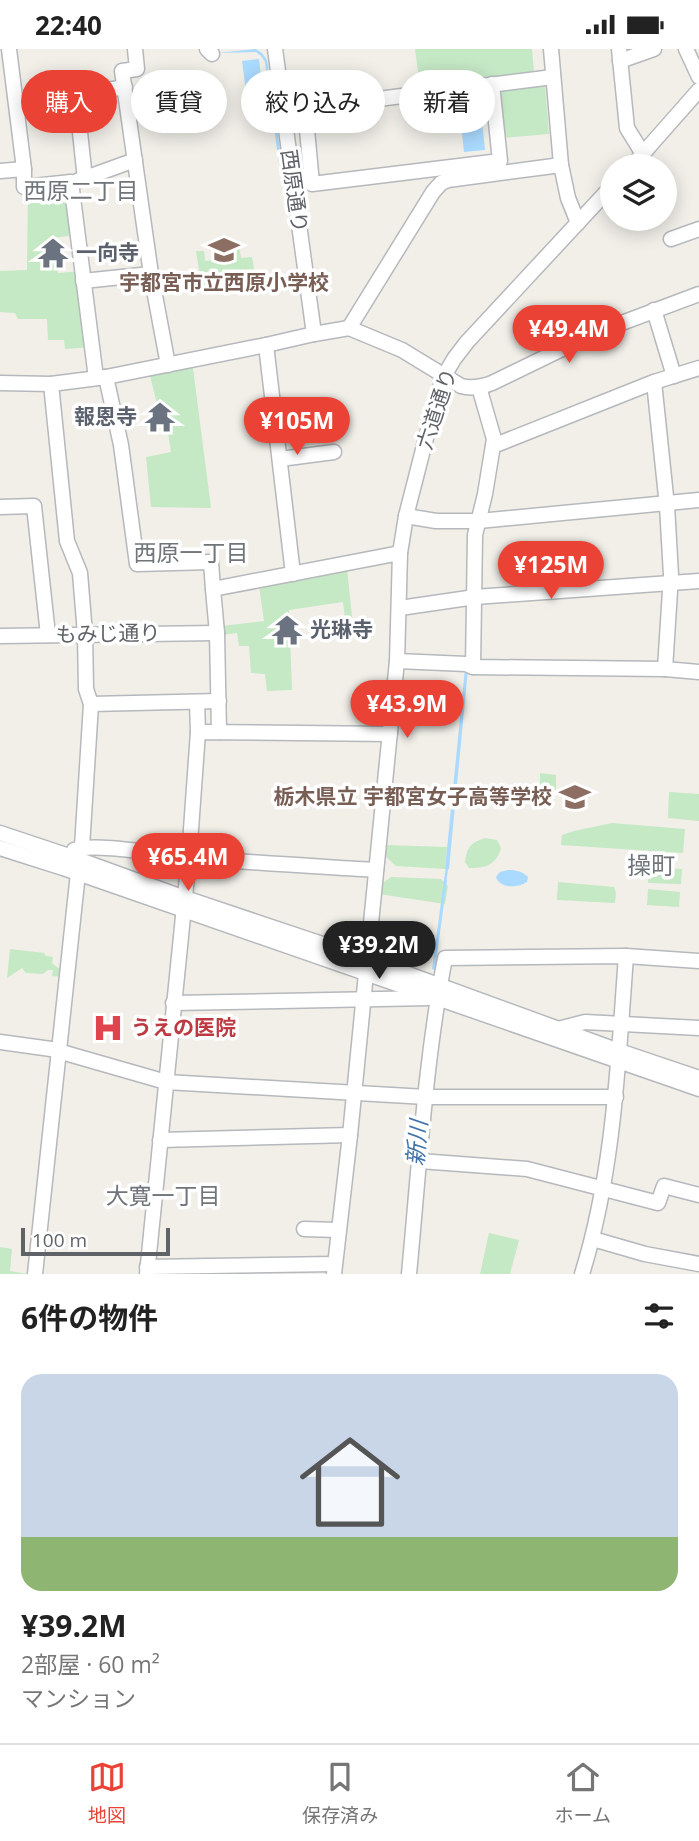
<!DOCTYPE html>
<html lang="ja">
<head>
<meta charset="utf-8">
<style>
	body { margin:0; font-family:"Open Sans","Noto Sans JP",sans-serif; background:#f2f2f2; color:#222; height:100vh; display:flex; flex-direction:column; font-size:26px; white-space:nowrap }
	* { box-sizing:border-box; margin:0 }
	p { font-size:23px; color:#767676 }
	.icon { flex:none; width:38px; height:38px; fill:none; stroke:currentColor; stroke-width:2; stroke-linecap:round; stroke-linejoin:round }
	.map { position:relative; height:1225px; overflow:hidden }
	.sheet { display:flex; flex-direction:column; background:#fff; flex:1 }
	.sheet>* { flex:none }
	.top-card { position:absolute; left:21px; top:21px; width:658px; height:63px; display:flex; gap:14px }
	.controls { position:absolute; left:600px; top:105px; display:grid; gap:14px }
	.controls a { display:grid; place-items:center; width:77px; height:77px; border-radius:50%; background:#fff; box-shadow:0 4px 18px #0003; font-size:35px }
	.scale { position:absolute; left:21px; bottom:18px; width:149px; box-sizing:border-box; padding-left:7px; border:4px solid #5f6368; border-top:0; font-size:19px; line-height:24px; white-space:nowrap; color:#5f6368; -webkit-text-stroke:5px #fff; paint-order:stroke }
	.price { position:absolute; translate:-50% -60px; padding:0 16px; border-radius:24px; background:#ea4335; color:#fff; font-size:23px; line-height:46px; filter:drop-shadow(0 2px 4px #0008) }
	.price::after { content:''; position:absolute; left:50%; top:42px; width:21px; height:16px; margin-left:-10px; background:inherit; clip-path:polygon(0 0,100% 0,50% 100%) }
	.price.active { background:#222; color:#fff }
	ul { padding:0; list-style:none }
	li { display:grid; align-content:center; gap:14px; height:371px; padding:0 21px }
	li span { display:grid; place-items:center; height:217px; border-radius:21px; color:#555 }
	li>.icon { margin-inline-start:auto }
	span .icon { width:126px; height:126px; fill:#fffc; stroke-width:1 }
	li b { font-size:30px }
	h2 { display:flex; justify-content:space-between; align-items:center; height:84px; padding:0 21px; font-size:30px }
	.pill { padding:0 24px; border-radius:32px; background:#fff; box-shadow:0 4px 18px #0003; font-size:24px; line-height:63px }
	.pill.active { background:#ea4335; color:#fff }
	.status { display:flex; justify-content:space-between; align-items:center; height:49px; padding:0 35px; background:#fff; direction:ltr }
	.status svg { height:19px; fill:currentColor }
	.dock { display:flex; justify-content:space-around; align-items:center; height:98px; border-top:2px solid #e0e0e0; background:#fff; font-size:19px; color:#767676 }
	.dock a { display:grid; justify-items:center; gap:4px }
	.dock .active { color:#ea4335 }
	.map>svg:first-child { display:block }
</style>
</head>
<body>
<div class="status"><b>22:40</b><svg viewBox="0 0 49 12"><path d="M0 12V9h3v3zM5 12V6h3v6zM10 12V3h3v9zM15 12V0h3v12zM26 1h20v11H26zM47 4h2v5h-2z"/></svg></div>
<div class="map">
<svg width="699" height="1225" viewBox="0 0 699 1225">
	<rect width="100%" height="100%" fill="#f1efe8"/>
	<g fill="#c5e8c5">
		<polygon points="415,0 532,0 534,24 420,38"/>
		<polygon points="545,37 549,85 502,89 498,41"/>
		<polygon points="71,138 77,186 53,189 58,224 82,222 91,298 65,300 64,291 48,291 47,270 18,270 15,264 0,263 0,222 27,221 28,142"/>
		<polygon points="239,196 241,209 252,208 256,232 202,240 196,202 204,202 205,212 215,211 214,200"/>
		<polygon points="193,319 211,459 151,458 146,408 171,403 166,371 159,364 150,326"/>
		<polygon points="347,520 354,586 347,585 343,553 289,561 292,641 267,642 265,625 251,624 249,597 239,597 237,584 221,586 221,577 264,572 259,537"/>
		<polygon points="540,724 556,726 556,745 540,743"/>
		<polygon points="669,743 699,745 699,772 668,769"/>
		<polygon points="612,774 685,780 683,804 561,796 562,786 574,782"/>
		<path d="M485,789L497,791L501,799C497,815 485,820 469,819L465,813C467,797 471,794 485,789Z"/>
		<polygon points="384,796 447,798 445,820 396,817 383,805"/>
		<polygon points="649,819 682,820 681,835 648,834"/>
		<polygon points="391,828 441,830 448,837 445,855 379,845 380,836"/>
		<polygon points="558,833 614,838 616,844 615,854 557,851"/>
		<polygon points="648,840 680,843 679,858 647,856"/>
		<polygon points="10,900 44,904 46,907 53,908 52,914 58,919 63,919 62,928 52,927 53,921 48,921 43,925 26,924 22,919 7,929"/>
		<polygon points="489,1184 519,1191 510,1225 480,1225"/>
		<polygon points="0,1198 12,1200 10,1222 28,1225 0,1225"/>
	</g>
	<g fill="#aadaff">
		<polygon points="256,0 262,4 267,11 284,129 281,129 265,13 261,7 256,3 216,4"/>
		<polygon points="259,10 263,47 247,49 242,12"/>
		<polygon points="481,63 485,101 464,103 460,66"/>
		<polygon points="465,619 468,620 449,820 445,820"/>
		<path d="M508,821C516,821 522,822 528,828L527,833C518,839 500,840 496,828L500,823Z"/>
		<polygon points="444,831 447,831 435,921 432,920"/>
	</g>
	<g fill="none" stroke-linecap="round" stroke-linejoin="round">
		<polyline stroke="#aadaff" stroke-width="2.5" points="445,833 447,819"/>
		<g stroke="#b5b8bc" stroke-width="17">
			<g id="minor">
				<polyline points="9,0 24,120"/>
				<polyline points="135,0 137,20 122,22 151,225 168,316"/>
				<polyline points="207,0 212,5"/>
				<polyline points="275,0 314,285"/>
				<polyline points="551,0 561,116 568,149 578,174"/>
				<polyline points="619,0 627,79 643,105"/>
				<polyline points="686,0 699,28"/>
				<polyline points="620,12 654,0"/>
				<polyline points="305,59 312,135 500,112 492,35"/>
				<polyline points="283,62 553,28"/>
				<polyline points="632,117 699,41"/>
				<polyline points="0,122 24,120 24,138 71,133 96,329"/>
				<polyline points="85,130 76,46 125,38"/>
				<polyline points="77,132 135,111"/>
				<polyline points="671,190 699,180"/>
				<polyline points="83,232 151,225"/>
				<polyline points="654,261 674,327"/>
				<polyline points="349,279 433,143 441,134 448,131 561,116"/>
				<polyline points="266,296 293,525"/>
				<polyline points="106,328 121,396 137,515 211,513 213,540"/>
				<polyline points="654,333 667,457 671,526 665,620"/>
				<path d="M0,334L51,335L106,328L266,296L314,285L349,279L402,301L461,337C472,340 481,338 492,334L595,284L699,245"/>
				<polyline points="51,335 67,492 80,524 85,585 86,640 91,655 82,798"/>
				<polyline points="479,338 494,390 485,445 475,486 473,618 665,620 699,623"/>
				<polyline points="493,397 654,333 699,319"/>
				<polyline points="280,410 334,403"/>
				<polyline points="0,458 34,457 48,586"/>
				<polyline points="406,467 436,472 479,472 699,451"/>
				<polyline points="400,559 475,548 699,532"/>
				<polyline points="0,587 217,584"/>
				<polyline points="397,612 466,615 473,618"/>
				<polyline points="197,653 198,683"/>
				<polyline points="91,655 219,652"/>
				<polyline points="219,683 217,584 213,540 400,504"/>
				<polyline points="0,784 69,807 185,849 367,910 619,1002 699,1029"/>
				<polyline points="0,799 63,819 699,1040"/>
				<path d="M74,801C93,793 163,806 187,808C250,814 313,817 376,821"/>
				<polyline points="173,954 430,949"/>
				<polyline points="558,980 585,973 699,979"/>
				<polyline points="0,993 51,1000 166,1033 426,1048 616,1048"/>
				<polyline points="160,1091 350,1086"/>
				<polyline points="420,1112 527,1120 658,1154 664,1137 699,1146"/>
				<polyline points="304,1180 338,1181"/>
				<polyline points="593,1190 645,1205 699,1215"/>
				<polyline points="147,1218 334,1215"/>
				<polyline points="35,1225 78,824"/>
				<polyline points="147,1225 189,808 198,683 390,685"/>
				<polyline points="334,1225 350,1086 397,612 400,504 406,467 435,354 444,327 454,310 467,293 612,137"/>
				<path d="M409,1225C419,1120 425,1013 445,909L626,907L699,912"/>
				<path d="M582,1225C614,1122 618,1014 626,907"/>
			</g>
		</g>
		<use href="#minor" stroke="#fff" stroke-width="14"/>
	</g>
	<defs>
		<g id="school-bare" transform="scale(2.415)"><path d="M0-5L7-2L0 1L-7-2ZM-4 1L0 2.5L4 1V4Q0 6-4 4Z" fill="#8d6e63" stroke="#fff" stroke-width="2.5" paint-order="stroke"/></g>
		<g id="temple-bare" transform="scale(2.415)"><path d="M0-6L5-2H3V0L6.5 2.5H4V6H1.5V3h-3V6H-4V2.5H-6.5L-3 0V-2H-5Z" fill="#6b7280" stroke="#fff" stroke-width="2.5" paint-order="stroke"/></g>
		<g id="hospital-bare" transform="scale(2.415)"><path d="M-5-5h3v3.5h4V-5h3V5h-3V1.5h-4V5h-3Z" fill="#e0444e" stroke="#fff" stroke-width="2.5" paint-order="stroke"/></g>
	</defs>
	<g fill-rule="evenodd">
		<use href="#school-bare" x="224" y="201"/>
		<use href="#temple-bare" x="53" y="204"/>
		<use href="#temple-bare" x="160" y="368"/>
		<use href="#temple-bare" x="287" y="581"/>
		<use href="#school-bare" x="575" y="748"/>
		<use href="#hospital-bare" x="108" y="979"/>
	</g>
	<g text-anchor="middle" stroke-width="7" stroke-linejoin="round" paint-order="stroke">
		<g font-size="21" fill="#5f6368" stroke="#fff">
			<text transform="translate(294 142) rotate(82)" y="7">西原通り</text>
			<text transform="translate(437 360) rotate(-72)" y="7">六道通り</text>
			<text transform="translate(108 585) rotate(-1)" y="7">もみじ通り</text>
		</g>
		<g font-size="21" font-weight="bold" fill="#5b616d" stroke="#fff" text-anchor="start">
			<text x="76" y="211">一向寺</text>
			<text x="137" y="375" text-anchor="end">報恩寺</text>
			<text x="310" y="588">光琳寺</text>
		</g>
		<g font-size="21" font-weight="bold" fill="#785e54" stroke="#fff">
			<text x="224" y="241">宇都宮市立西原小学校</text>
			<text x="552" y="755" text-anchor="end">栃木県立 宇都宮女子高等学校</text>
		</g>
		<g font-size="21" font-weight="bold" fill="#be3a42" stroke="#fff" text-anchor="start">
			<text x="131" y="986">うえの医院</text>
		</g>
		<g font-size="23" fill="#70757a" stroke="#fff">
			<text x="81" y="150">西原二丁目</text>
			<text x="191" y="512">西原一丁目</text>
			<text x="163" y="1155">大寛一丁目</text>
		</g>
		<g font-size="23" font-style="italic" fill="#4174aa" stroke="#fff">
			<text transform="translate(417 1094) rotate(-85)" y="8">新川</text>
		</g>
		<g font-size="24" fill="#70757a" stroke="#fff">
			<text x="651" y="825">操町</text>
		</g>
	</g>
</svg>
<div class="controls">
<a><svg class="icon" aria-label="layers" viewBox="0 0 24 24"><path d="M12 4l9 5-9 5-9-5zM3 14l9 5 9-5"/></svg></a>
</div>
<div class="scale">100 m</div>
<b class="price" style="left:569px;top:316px">¥49.4M</b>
<b class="price" style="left:297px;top:408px">¥105M</b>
<b class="price" style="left:551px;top:552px">¥125M</b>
<b class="price" style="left:407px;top:691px">¥43.9M</b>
<b class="price" style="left:188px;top:844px">¥65.4M</b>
<b class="price active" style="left:379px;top:932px">¥39.2M</b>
<div class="top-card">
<a class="pill active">購入</a>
<a class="pill">賃貸</a>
<a class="pill">絞り込み</a>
<a class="pill">新着</a>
</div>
</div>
<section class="sheet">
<h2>6件の物件<svg class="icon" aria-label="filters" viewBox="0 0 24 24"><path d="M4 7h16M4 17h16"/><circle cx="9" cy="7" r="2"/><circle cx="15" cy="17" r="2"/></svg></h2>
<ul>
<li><span style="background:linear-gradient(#c9d6e8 75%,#8fb573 0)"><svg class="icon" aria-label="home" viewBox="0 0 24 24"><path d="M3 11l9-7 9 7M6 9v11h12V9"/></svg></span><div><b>¥39.2M</b><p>2部屋 · 60 m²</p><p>マンション</p></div></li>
</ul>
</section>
<nav class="dock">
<a class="active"><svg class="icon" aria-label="map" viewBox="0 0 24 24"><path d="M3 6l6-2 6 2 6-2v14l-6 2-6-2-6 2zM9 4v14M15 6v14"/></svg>地図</a>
<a><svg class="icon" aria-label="saved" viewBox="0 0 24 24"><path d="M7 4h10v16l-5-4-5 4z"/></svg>保存済み</a>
<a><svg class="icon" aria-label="home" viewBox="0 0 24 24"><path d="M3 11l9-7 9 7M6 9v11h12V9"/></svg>ホーム</a>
</nav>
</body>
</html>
